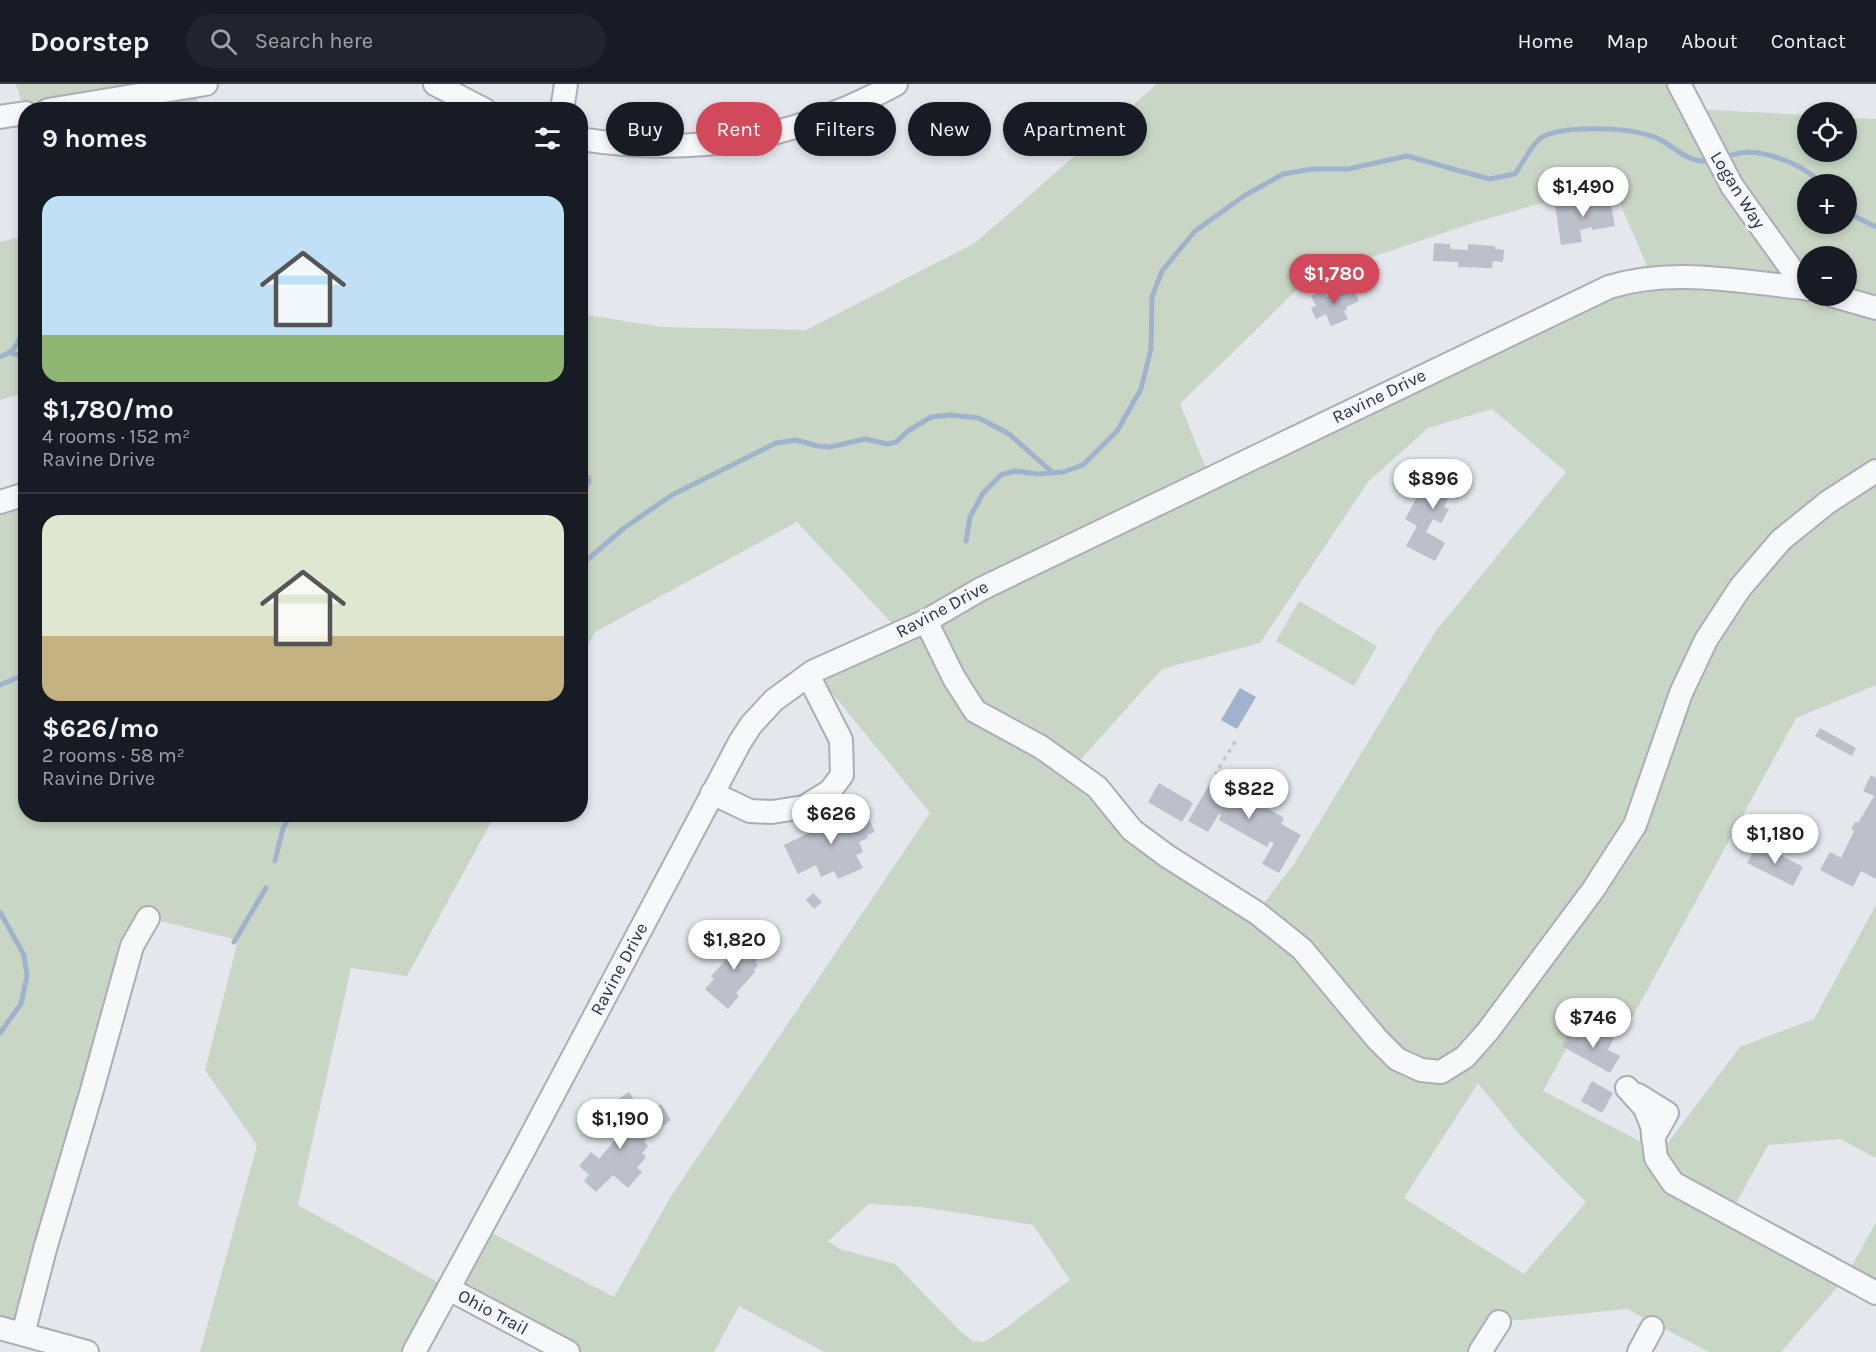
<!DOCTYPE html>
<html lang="en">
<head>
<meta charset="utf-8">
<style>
	body { margin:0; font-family:Karla,sans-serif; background:#20242c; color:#f1f3f6; height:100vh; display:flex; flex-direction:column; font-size:22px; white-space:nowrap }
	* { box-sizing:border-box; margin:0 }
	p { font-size:20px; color:#9ea1a6 }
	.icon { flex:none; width:33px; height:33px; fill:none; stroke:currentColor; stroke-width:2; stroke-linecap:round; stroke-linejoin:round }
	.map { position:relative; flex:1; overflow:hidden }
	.details { position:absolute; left:18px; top:18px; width:570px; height:720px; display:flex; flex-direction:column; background:#171b24; border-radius:24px; box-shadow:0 3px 9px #0003 }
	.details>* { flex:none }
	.guide { position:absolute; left:606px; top:18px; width:570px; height:54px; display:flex; gap:12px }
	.fabs { position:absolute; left:1797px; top:18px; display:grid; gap:12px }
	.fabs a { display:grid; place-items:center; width:60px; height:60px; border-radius:50%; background:#171b24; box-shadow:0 3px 9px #0003; font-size:30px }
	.price { position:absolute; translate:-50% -51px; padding:0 14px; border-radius:21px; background:#fff; color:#222; font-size:20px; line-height:39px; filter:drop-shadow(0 2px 3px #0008) }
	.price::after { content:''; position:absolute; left:50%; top:36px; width:18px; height:14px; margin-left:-9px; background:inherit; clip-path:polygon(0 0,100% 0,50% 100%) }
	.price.active { background:#d1495b; color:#fff }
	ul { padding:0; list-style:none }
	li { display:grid; align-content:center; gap:12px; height:318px; padding:0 24px }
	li+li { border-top:2px solid #363941 }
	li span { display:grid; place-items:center; height:186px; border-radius:18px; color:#555 }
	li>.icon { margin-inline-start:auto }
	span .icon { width:108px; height:108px; fill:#fffc; stroke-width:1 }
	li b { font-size:26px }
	h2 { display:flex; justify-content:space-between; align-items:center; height:72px; padding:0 24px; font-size:26px }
	.tag { padding:0 21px; border-radius:27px; background:#171b24; box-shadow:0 3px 9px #0003; font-size:21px; line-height:54px }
	.tag.active { background:#d1495b; color:#fff }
	header { display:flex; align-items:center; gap:36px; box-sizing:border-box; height:84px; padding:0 30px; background:#171b24; border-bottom:2px solid #363941 }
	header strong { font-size:28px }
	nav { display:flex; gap:33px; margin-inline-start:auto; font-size:21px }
	.search { width:420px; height:54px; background:#20242c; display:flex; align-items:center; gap:15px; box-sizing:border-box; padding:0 21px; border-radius:33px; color:#9ea1a6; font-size:22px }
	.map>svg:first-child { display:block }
</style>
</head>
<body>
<header>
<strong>Doorstep</strong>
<div class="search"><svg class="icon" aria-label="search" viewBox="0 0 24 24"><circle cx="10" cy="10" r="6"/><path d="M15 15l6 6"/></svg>Search here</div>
<nav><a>Home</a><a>Map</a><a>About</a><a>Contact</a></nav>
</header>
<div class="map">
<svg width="1876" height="1268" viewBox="0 0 1876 1268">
	<rect width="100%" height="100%" fill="#e4e7ec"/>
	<g fill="#c9d6c5" fill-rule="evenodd">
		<polygon points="16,0 152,0 194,3 199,25 26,26 25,28"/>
		<path d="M1157,0H1679L1692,25L1807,31L1808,68H1846L1847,34L1876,35V601L1796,634L1632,934H1583L1543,1007L1661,1068L1740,963L1814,935L1876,821V1074L1840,1055L1768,1061L1730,1130L1846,1193L1876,1138V1209L1846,1193L1781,1268H1709L1627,1225L1499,1238L1480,1268H824L739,1222L714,1268H568L449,1205L414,1268H200L257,1061L205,986L238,856L148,834L23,1250L0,1244V418L25,412L26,730L495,731L407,892L351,884L298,1121L448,1204L482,1144L614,1213L670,1114L930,729L814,587L900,548L797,438L595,548L581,574V230L661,243L806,246L975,159ZM1611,99L1652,193L1210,394L1180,320L1309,194L1473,139ZM1808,100H1846V140H1808ZM1808,172H1846V212H1808ZM1492,325L1566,388L1435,548L1294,780L1257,828L1132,746L1072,685L1162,585L1260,559L1368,398L1428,344ZM1478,999L1519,1050L1586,1118L1524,1190L1404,1114ZM869,1120L922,1123L1033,1141L1070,1196L1000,1248L983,1258L973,1257L959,1246L895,1180L840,1165L828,1157Z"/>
		<polygon points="25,152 25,309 0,316 0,158"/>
		<polygon points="1299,517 1377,562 1354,602 1276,557"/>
	</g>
	<polygon fill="#9fb4cc" points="1240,604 1256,613 1237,645 1221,636"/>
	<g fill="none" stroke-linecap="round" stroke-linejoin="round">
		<g stroke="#9fb4cc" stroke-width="5">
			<path d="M1723,73C1731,71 1742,68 1750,68C1775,70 1805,82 1822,100"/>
			<polyline points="1846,125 1856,133 1876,143"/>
			<polyline points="11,269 26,273"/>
			<path d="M0,273C19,266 19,255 26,237"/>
			<polyline points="580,390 588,393 589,398 580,409"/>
			<path d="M966,457L970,433L983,409L1001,391L1015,387L1038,390L1063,388L1083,381L1117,347L1141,305L1151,265L1152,213L1162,187L1195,147L1244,112L1283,90L1313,85H1348L1407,72L1489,95L1515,90C1524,78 1533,56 1546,51C1572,41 1637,43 1661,56C1677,65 1691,81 1711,76"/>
			<polyline points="580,482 624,444 672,411 776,359 796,356 818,362 830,363 865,355 887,360 896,358 908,347 931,333 950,331 979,334 1009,350 1052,388"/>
			<polyline points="0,601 26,590"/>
			<polyline points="275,777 283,744 291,730"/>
			<polyline points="0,828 24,871 27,892 21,920 0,949"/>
			<polyline points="234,858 266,804"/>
		</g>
	</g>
	<g fill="#bbc0ca">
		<polygon points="1609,111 1615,142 1592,146 1592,143 1580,146 1582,158 1561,161 1555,121"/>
		<polygon points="1434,159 1450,160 1450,165 1468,166 1468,160 1495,162 1495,165 1504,166 1503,178 1493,177 1492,184 1458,183 1458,178 1433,177"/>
		<polygon points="1352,202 1359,217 1346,223 1347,225 1344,227 1348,235 1331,242 1326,230 1316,235 1311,224 1316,222 1311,212 1324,206 1327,213"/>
		<polygon points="1435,381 1453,391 1454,388 1468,395 1458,415 1450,411 1444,423 1449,425 1441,439 1433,435 1426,448 1445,459 1435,477 1406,462 1417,442 1405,435"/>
		<polygon points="1820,644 1856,664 1852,672 1815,652"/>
		<polygon points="1871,691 1876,694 1876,795 1861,787 1853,803 1820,786 1830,768 1841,774 1854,747 1851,745 1855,738 1858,739 1874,712 1863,707"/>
		<polygon points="1211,698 1233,712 1237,705 1251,714 1260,698 1279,709 1269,725 1284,734 1281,740 1301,751 1279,789 1262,780 1274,759 1270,757 1267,763 1219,736 1221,731 1219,730 1208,748 1188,737"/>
		<polygon points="1159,699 1193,719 1182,738 1148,718"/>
		<polygon points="856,726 858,730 865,726 875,748 867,751 868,754 859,758 863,768 856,771 863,784 838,795 834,787 821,793 816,781 798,790 784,761 811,748 802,731 810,727 818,744"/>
		<polygon points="1758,759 1803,783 1793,802 1747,779"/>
		<polygon points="813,809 822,818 814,825 806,816"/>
		<polygon points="742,846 757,859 749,868 757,875 755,878 758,881 754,886 755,888 736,909 739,912 728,925 705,905 714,895 711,892 736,865 730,860"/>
		<polygon points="1571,945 1598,958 1603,948 1614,954 1608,966 1620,972 1610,989 1562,962"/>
		<polygon points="1592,997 1613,1009 1602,1029 1581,1017"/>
		<polygon points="629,1008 640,1025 634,1029 653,1047 644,1058 648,1062 642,1069 646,1073 637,1084 642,1088 628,1104 613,1091 596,1108 584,1097 589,1091 579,1082 591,1068 599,1075 616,1055 622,1053 629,1046 611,1020"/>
		<polygon points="661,1020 671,1036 660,1044 649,1028"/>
	</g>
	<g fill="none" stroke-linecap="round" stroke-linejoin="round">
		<g stroke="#a9aeb7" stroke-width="26">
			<g id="minor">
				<polyline points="435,0 485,26"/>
				<polyline points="1679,0 1732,102 1805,204 1808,205"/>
				<polyline points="48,26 206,0"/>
				<polyline points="562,26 566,0"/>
				<polyline points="0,33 26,29"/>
				<path d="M580,55C697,73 793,56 896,0"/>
				<polyline points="1834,212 1876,224"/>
				<polyline points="0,418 26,410"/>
				<polyline points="926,537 954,594 975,627 1041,663 1097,703 1132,746 1167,772 1257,829 1302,865 1377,955 1397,975 1421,986 1441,988 1465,973 1488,947 1593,806 1635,741 1681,609 1706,556 1740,504 1781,456 1828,418 1876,387"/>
				<polyline points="712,709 750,727 772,728 804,723 830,707 842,691 841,656 808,591"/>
				<polyline points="1627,1004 1645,1024 1652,1042 1656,1074 1673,1099 1876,1209"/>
				<polyline points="1638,1011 1667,1029 1653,1054"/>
				<polyline points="449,1205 568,1268"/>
				<polyline points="0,1244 87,1268"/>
				<polyline points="23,1250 45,1165 92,1006 132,862 148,834"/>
				<path d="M414,1268L521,1071L740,658L751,641L774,616L814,587L926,537L981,505L1609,203C1672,183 1740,198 1805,204"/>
				<polyline points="1480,1268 1499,1238"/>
				<polyline points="1639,1268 1652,1244"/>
			</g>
		</g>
		<polyline stroke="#c2c5cb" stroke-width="3" stroke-dasharray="4.5 4.5" stroke-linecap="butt" points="1221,704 1226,697 1216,689 1236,656"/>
		<use href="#minor" stroke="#f7f8fa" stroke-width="22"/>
	</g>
	<g text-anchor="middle" stroke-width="6" stroke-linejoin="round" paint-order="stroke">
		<g font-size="18" fill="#2b3445" stroke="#f4f6f9">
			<text transform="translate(1738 106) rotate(58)" y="6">Logan Way</text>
			<text transform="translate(1379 312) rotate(-26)" y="6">Ravine Drive</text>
			<text transform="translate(942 525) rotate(-28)" y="6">Ravine Drive</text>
			<text transform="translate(619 885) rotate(-62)" y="6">Ravine Drive</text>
			<text transform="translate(493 1228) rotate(28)" y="6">Ohio Trail</text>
		</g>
	</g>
</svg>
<div class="fabs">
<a><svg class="icon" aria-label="locate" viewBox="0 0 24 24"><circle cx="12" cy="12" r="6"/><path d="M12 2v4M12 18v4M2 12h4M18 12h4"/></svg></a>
<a>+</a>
<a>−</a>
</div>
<b class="price" style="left:1583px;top:134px">$1,490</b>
<b class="price active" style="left:1334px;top:221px">$1,780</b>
<b class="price" style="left:1433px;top:426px">$896</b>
<b class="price" style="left:1249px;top:736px">$822</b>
<b class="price" style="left:831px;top:761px">$626</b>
<b class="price" style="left:1775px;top:781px">$1,180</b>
<b class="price" style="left:734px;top:887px">$1,820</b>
<b class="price" style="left:1593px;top:965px">$746</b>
<b class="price" style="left:620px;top:1066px">$1,190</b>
<div class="guide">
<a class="tag">Buy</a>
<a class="tag active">Rent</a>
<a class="tag">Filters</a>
<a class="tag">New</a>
<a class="tag">Apartment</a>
</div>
<section class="details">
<h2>9 homes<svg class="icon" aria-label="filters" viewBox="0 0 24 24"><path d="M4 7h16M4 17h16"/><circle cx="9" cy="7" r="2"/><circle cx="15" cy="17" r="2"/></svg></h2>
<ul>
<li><span style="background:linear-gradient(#bfe0f5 75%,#8fb573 0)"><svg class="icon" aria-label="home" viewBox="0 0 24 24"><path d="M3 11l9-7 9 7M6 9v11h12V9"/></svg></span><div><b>$1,780/mo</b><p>4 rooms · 152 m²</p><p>Ravine Drive</p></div></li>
<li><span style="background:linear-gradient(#dfe7d0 65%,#c2b280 0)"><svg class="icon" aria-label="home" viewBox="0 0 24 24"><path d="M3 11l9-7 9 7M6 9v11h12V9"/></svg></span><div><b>$626/mo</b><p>2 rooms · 58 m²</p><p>Ravine Drive</p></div></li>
</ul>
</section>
</div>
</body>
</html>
